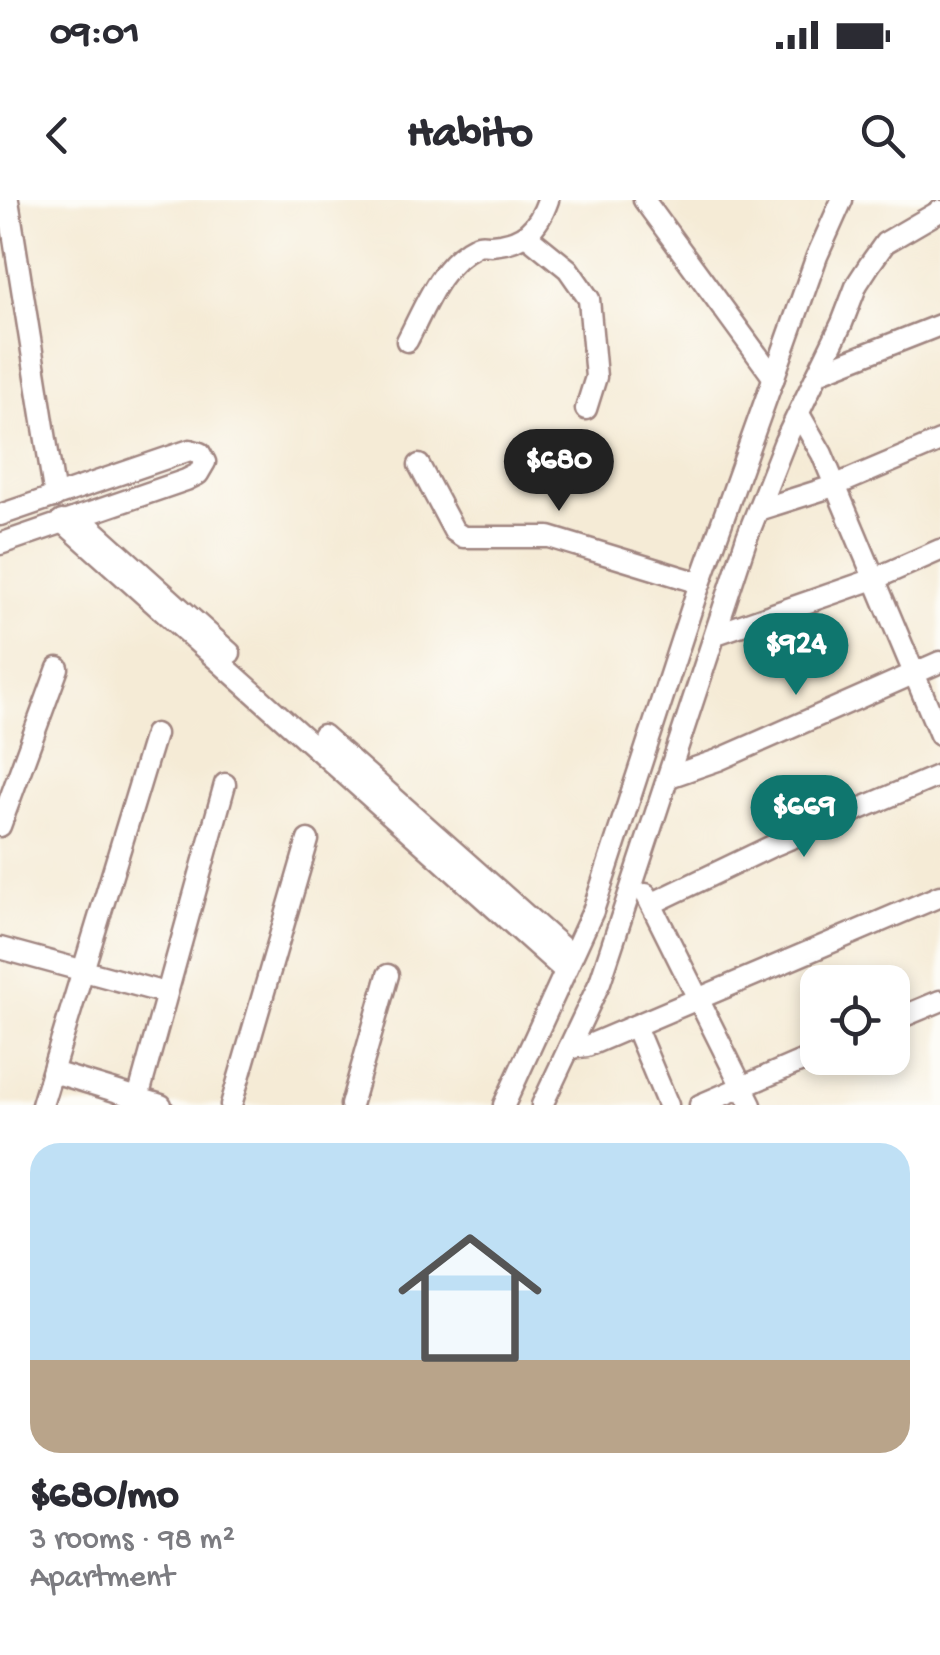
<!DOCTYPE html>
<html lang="en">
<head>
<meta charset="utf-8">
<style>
	body { margin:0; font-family:"Gochi Hand",sans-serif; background:#f7f7f7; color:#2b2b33; height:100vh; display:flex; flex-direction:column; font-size:38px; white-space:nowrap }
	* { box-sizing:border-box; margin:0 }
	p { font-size:32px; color:#7c7c81 }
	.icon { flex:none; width:55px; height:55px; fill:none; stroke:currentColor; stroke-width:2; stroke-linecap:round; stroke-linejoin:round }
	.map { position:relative; height:905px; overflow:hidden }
	.drawer { display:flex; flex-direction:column; background:#fff; flex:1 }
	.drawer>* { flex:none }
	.buttons { position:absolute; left:800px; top:765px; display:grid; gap:20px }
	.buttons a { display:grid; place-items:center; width:110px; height:110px; border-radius:20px; background:#fff; box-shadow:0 5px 15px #0003; font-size:50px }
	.price { position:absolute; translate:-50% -85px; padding:0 22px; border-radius:35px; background:#0f766e; color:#fff; font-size:32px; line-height:65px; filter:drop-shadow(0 2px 5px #0008) }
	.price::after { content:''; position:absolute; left:50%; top:60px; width:30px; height:22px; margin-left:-15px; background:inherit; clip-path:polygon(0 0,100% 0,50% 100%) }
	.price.selected { background:#222; color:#fff }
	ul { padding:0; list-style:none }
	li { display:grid; align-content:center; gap:20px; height:530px; padding:0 30px }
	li+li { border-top:2px solid #e1e1e2 }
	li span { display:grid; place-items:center; height:310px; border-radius:30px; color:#555 }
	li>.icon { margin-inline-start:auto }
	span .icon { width:180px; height:180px; fill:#fffc; stroke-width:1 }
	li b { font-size:42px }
	.status { display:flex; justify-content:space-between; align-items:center; height:70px; padding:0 50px; background:#fff; direction:ltr }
	.status svg { height:28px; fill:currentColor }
	header { display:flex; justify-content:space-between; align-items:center; height:130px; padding:0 30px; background:#fff; font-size:45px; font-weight:700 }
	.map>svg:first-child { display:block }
</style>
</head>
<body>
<div class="status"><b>09:01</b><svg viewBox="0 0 49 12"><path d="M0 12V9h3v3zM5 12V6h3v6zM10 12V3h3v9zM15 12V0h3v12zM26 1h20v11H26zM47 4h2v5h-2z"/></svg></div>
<header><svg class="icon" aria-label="back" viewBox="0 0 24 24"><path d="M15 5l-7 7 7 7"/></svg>Habito<svg class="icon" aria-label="search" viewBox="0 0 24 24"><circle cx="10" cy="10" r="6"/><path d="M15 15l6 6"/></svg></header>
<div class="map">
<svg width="940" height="905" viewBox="0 0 940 905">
	<rect width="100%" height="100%" fill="#fdfcf7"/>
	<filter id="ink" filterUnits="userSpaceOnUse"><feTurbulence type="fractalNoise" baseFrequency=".01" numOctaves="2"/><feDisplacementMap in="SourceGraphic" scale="20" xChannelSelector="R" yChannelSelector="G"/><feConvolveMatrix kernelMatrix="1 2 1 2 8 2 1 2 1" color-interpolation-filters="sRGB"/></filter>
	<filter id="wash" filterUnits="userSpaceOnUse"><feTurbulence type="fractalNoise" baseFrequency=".0048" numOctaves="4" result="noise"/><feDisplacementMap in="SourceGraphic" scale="40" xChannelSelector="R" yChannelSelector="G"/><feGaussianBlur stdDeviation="2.25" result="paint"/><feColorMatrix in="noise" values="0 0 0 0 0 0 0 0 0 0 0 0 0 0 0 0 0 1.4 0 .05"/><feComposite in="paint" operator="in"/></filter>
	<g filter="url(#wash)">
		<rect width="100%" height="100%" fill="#f5ebd6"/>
	</g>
	<g filter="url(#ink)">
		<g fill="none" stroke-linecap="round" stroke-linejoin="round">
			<g stroke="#a08580" stroke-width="25">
				<g id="minor">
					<polyline points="8,0 55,297"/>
					<polyline points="644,0 774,178"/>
					<polyline points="526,35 568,69 589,99 596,177 586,209"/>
					<path d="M407,141C424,109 440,63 476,46C481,43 484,45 491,45C523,43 538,29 548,0"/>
					<polyline points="818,173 940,125"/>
					<polyline points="799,214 822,254 940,535"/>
					<polyline points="419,265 454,331 463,337 549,337 700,383"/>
					<polyline points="758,310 834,286 940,241"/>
					<polyline points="0,315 190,250 200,253 205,262 198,274 186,280 0,344"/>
					<polyline points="79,317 230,453"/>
					<polyline points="62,321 565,771"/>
					<polyline points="716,434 874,379 940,350"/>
					<polyline points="323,535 572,756"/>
					<polyline points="669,577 718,560 940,462"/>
					<polyline points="0,626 58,468"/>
					<polyline points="646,694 751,905"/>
					<polyline points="651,704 770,647 940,575"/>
					<polyline points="0,748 165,793"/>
					<polyline points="892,821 940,801"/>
					<polyline points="635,826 668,905"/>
					<polyline points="569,848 587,846 940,696"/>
					<polyline points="53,872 161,905"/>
					<polyline points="138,898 225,584"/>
					<polyline points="42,905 155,534"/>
					<polyline points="231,905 308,640"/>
					<polyline points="351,905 388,775"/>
					<polyline points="504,905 593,711 696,395 817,56 842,0"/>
					<polyline points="542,905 600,782 747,337 785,241 842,123 857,84 870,64 885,43 940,11"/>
					<polyline points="700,905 818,854"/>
				</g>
			</g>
			<use href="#minor" stroke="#fff" stroke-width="20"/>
		</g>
	</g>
</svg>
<div class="buttons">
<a><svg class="icon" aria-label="locate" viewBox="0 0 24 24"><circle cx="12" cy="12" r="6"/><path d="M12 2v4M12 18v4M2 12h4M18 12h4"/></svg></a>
</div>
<b class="price selected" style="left:559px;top:314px">$680</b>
<b class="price" style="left:796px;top:498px">$924</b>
<b class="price" style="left:804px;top:660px">$669</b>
</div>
<section class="drawer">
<ul>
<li><span style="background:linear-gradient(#bfe0f5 70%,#b9a48a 0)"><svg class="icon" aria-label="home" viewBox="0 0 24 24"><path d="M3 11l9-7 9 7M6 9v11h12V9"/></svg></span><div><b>$680/mo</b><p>3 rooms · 98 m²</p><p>Apartment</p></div></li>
</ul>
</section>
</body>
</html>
